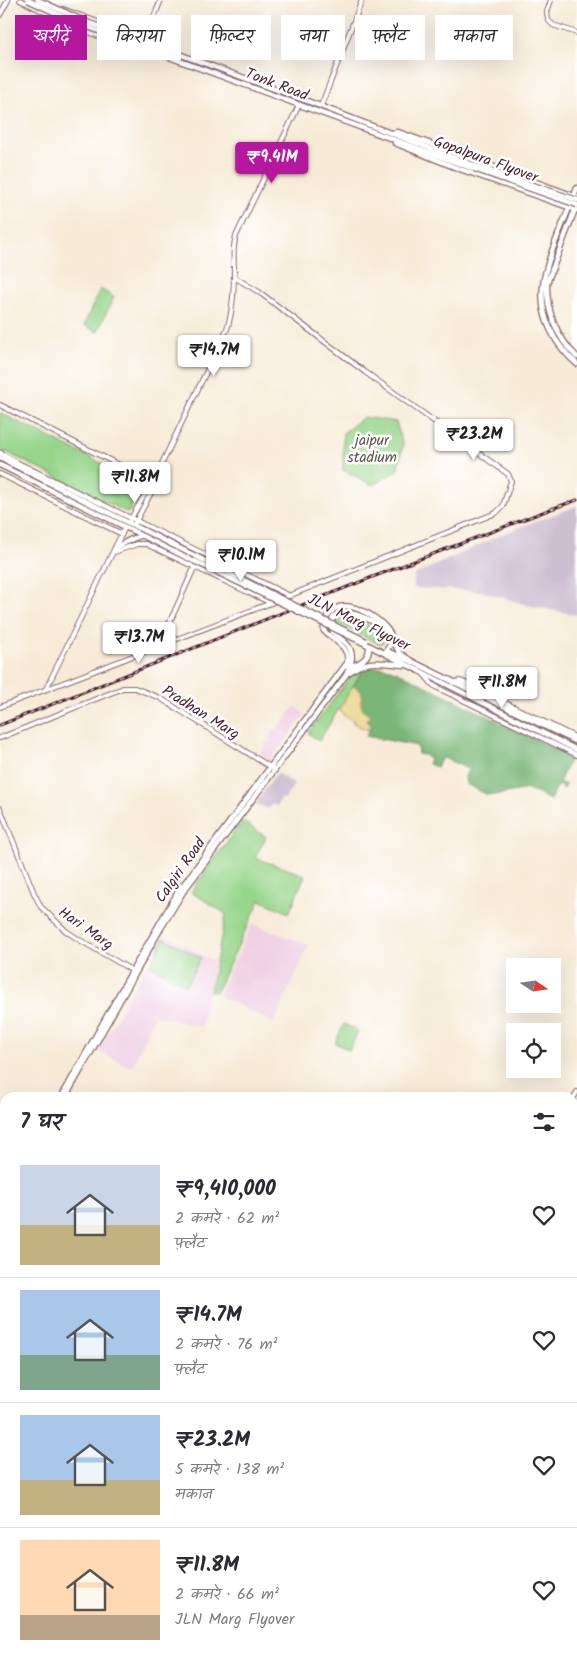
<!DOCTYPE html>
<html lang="hi">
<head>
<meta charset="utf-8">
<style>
	body { margin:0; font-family:Kalam,"Playpen Sans Deva",sans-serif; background:#f2f2f3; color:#2b2b33; height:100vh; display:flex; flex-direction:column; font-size:19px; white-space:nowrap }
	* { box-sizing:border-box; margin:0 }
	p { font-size:16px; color:#7c7c81 }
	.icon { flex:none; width:28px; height:28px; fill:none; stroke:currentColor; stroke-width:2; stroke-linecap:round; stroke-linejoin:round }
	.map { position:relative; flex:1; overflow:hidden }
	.panel { position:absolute; left:0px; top:1092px; width:578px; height:571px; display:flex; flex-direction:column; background:#fff; border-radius:15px 15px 0 0; box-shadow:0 5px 20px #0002 }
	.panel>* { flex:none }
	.top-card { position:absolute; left:15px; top:15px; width:548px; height:45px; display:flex; gap:10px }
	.needle { width:32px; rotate:103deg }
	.tools { position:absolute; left:506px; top:958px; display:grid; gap:10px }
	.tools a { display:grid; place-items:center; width:55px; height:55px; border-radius:0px; background:#fff; box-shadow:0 5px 20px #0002; font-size:25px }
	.price { position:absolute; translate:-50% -42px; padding:0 11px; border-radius:5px; background:#fff; color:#222; font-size:16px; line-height:32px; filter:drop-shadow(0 1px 2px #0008) }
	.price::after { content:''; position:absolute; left:50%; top:30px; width:15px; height:11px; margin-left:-8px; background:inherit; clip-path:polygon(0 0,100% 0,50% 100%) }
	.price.selected { background:#b5179e; color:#fff }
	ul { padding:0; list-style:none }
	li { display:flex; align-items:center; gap:15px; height:125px; padding:0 20px }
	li+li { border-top:1px solid #e1e1e2 }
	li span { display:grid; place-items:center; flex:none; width:140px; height:100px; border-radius:0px; color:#555 }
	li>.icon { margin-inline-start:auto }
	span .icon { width:60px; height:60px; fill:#fffc; stroke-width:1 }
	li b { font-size:21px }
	h2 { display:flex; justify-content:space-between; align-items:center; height:60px; padding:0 20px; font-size:21px }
	.chip { padding:0 18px; border-radius:0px; background:#fff; box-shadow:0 5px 20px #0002; font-size:18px; line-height:45px }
	.chip.selected { background:#b5179e; color:#fff }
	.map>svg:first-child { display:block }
</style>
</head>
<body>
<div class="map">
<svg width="577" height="1663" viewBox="0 0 577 1663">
	<rect width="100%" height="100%" fill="#fff"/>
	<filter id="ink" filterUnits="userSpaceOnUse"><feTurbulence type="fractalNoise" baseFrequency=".02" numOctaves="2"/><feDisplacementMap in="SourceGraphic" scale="10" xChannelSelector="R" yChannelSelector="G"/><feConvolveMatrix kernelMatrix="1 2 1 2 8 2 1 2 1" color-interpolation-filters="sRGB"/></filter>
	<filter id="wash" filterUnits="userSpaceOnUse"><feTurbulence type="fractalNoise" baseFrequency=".0096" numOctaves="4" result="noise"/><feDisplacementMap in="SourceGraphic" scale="20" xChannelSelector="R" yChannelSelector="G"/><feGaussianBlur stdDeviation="1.12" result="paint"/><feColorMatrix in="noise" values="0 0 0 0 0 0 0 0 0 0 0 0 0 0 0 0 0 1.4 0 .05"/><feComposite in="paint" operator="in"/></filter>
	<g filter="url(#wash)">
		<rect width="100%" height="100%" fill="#f7ebd7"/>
		<g fill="#f0d0e4">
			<polygon points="295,706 305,714 289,736 277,729"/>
			<polygon points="275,729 288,737 269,761 260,755 267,741 270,742 271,741 268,738"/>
			<polygon points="252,924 309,945 274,1023 218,995"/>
			<polygon points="164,934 215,962 201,1027 155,1015 130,1003 154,1016 132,1068 98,1051"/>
		</g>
		<g fill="#cebed1">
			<polygon points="577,506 577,615 531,606 481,591 414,588 414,575 507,532"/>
			<polygon points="277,773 294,784 285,799 281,798 277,806 272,804 269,809 256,804 267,786"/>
		</g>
		<g fill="#97d58b" stroke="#707a5b">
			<polygon points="100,289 114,297 97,332 84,325"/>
			<polygon points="0,413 143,484 128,513 0,449"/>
			<polygon points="364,417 396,422 403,445 397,471 373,485 343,470 343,433"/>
			<path d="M346,616H350C361,622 383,628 383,643H377L335,622L338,618Z"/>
			<polygon points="364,668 319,741 308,733 353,673"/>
			<polygon points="242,821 266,837 255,858 305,875 289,913 260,900 216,992 210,991 226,914 191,892"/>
			<polygon points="164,938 201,958 186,985 150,965"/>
			<polygon points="344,1024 358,1031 349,1050 335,1043"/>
			<polygon points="577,1606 577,1663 150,1663 150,1659 572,1659 573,1607"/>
		</g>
		<g fill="#79b677" stroke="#626a51">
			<polygon points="383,667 396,671 571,757 559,782 566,785 564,789 558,785 550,800 528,789 495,795 486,794 466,784 465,777 468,769 442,757 437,767 428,764 430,759 424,755 418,754 417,746 366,736 371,727 339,710 364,668"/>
			<polygon points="577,1114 577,1255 574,1255 572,1237 572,1123"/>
		</g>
		<path fill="#eeda9e" stroke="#9c7c64" d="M353,686C368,692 358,697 362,707C364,711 368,713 370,717L365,720L371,725L368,730L353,723L354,721L342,714L343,712L339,709Z"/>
	</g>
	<g filter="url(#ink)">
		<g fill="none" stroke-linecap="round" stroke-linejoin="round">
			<g stroke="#876667" stroke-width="6">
				<g id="secondary">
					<path d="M20,0C55,17 93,37 131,46L135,44"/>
					<polyline points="551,0 547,12 548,20 553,25 577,33"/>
					<polyline points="63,9 138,37 144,41 161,0"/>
					<polyline points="0,15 8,0"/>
					<polyline points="321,106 362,0"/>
					<polyline points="0,405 153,482"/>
					<polyline points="0,453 12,460 290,596"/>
					<polyline points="0,474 122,534"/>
					<path d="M129,522L149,487L152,484L227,329C233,311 234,290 234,271C234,259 232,249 236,236L299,105"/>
					<polyline points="135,523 153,489 152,484"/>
					<polyline points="114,552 137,544 146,544 271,603"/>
					<polyline points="159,646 195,566"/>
					<polyline points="422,672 433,685 438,688 577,755"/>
					<polyline points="454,683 459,681 463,682 577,738"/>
					<polyline points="46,689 125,527"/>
					<polyline points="0,707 271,603 496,513 503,506 511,481 508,474 365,372 259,292 234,277"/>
					<polyline points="0,738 123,688 135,688 160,698 275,770"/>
					<polyline points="0,808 34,893 41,907 66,931 78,939 133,971"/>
					<polyline points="572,1101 577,1092"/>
					<polyline points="0,1396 5,1396"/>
					<polyline points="0,1402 5,1402"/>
					<polyline points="572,1450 577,1450"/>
					<polyline points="572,1455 577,1456"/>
				</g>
			</g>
			<g stroke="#876667" stroke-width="7">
				<g id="primary">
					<polyline points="135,38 302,99 476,166"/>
					<polyline points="131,43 474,169"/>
					<polyline points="392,133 398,132 577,197"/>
					<polyline points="395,143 457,168 577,210"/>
					<polyline points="574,196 577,188"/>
					<path d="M570,206C561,228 545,264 543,286C539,317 555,345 577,364"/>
					<path d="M576,207L547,283C546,311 557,338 577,357"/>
					<polyline points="0,454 1,453"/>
					<polyline points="0,458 139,528"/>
					<polyline points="0,465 194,561"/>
					<polyline points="116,547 132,539 143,535"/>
					<polyline points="364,643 577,750"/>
					<polyline points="389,652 413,662 577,742"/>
					<path d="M348,667C359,664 370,659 369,646"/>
					<path d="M348,673C367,658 382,663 405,665"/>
					<path d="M61,1098L132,971L178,892L347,663C351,647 333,640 324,631C323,624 326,618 330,613C344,596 377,616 387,629C393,636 394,646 400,653C403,656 409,659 413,662"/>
					<path d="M65,1098L161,928L183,892L346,675C351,665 356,653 346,643C342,639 337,637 333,632C321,591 396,625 390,644C390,646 387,649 386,651"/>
					<polyline points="0,1205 5,1196"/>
					<polyline points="0,1213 5,1204"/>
				</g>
			</g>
			<use href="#secondary" stroke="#fff" stroke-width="4"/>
			<use href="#primary" stroke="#fff" stroke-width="4.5"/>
			<g stroke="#4a1f2b" stroke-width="3">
				<polyline id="rail" points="0,725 370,578 551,509 577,500"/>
			</g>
			<use href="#rail" stroke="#fff" stroke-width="1" stroke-dasharray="4" stroke-linecap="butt"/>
			<g stroke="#876667" stroke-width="7" stroke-linecap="butt">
				<g id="primary-bridge">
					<polyline points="28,0 77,23 131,43"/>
					<polyline points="38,0 89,23 135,38"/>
					<polyline points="476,166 577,200"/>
					<polyline points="474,169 577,205"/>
					<polyline points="139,528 366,641"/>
					<polyline points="194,561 364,643"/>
				</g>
			</g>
			<use href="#primary-bridge" stroke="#fff" stroke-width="4.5"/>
		</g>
	</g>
	<g text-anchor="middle" stroke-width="5" stroke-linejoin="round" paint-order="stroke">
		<g font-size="15" fill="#4a1f2b" stroke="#fff">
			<text transform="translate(277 84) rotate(21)" y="5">Tonk Road</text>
			<text transform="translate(486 159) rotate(20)" y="5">Gopalpura Flyover</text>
			<text transform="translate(359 622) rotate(26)" y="5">JLN Marg Flyover</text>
			<text transform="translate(201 712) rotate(32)" y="5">Pradhan Marg</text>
			<text transform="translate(180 870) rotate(-55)" y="5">Calgiri Road</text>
			<text transform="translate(86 928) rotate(35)" y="5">Hari Marg</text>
		</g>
		<g font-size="15" fill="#615648" stroke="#fff">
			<text x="372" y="445">jaipur<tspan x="372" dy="17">stadium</tspan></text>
		</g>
	</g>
</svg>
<div class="tools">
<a><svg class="needle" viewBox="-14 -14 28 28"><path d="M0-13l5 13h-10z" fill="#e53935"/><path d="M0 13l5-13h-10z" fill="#7c7c81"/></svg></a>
<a><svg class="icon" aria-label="locate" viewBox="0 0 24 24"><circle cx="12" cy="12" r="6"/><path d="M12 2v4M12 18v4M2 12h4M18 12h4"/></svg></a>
</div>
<b class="price selected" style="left:272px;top:184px">₹9.41M</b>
<b class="price" style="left:214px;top:377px">₹14.7M</b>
<b class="price" style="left:474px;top:461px">₹23.2M</b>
<b class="price" style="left:135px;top:504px">₹11.8M</b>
<b class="price" style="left:241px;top:582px">₹10.1M</b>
<b class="price" style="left:139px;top:664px">₹13.7M</b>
<b class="price" style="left:502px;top:709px">₹11.8M</b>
<div class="top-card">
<a class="chip selected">खरीदें</a>
<a class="chip">किराया</a>
<a class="chip">फ़िल्टर</a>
<a class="chip">नया</a>
<a class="chip">फ़्लैट</a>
<a class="chip">मकान</a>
</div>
<section class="panel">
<h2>7 घर<svg class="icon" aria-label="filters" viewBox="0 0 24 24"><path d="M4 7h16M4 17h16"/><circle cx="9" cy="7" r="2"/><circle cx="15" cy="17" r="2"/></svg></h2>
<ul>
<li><span style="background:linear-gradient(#c9d6e8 60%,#c2b280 0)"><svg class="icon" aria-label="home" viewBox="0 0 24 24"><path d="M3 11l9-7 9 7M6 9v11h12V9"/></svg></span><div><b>₹9,410,000</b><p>2 कमरे · 62 m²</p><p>फ़्लैट</p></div><svg class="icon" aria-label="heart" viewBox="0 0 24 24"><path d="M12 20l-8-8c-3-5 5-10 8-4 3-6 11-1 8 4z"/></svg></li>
<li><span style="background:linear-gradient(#a9c7e8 65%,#7fa58c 0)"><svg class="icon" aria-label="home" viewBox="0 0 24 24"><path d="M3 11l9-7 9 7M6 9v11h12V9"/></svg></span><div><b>₹14.7M</b><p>2 कमरे · 76 m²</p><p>फ़्लैट</p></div><svg class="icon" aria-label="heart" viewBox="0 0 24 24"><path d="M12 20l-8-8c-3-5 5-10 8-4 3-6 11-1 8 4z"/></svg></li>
<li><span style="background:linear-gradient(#a9c7e8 65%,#c2b280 0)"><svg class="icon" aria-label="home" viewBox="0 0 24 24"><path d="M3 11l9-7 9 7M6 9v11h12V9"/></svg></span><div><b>₹23.2M</b><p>5 कमरे · 138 m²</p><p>मकान</p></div><svg class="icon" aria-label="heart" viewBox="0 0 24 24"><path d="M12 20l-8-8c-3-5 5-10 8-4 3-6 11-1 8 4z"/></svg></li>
<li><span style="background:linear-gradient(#ffd9b3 75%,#b9a48a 0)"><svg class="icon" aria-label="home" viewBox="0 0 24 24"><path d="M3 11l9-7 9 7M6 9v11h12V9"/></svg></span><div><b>₹11.8M</b><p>2 कमरे · 66 m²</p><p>JLN Marg Flyover</p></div><svg class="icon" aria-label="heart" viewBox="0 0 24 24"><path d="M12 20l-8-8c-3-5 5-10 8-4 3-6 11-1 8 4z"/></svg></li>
</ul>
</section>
</div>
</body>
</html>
